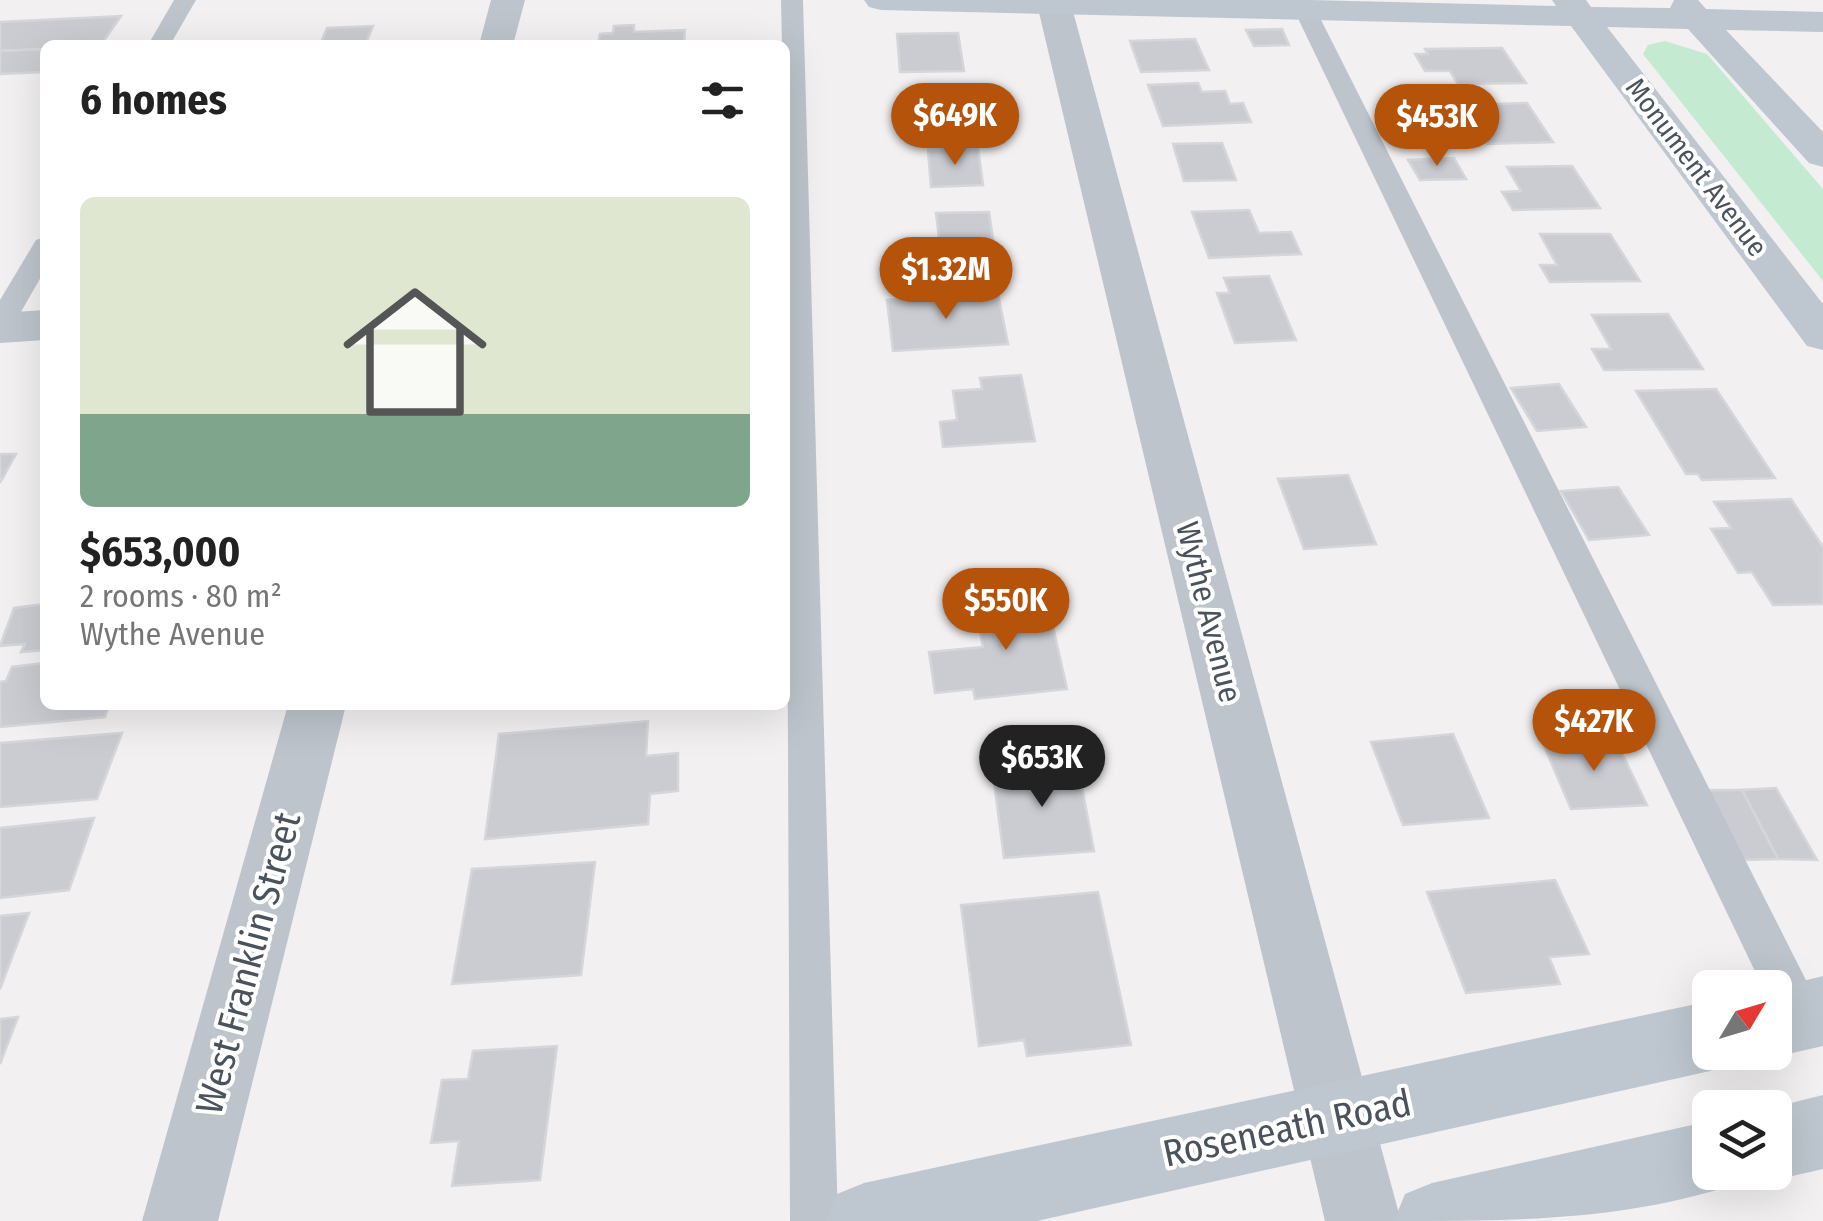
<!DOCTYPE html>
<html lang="en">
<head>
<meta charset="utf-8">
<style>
	body { margin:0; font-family:"Fira Sans Condensed",sans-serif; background:#f2f2f2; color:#222; height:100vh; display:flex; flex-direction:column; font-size:38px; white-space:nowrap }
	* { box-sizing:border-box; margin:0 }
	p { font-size:32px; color:#767676 }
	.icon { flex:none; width:55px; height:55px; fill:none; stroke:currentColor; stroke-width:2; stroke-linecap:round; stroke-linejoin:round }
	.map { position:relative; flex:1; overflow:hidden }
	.sheet { position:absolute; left:40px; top:40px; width:750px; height:670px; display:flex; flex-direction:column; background:#fff; border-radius:15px; box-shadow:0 10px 40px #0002 }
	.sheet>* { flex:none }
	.needle { width:65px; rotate:52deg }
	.fabs { position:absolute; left:1692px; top:970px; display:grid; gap:20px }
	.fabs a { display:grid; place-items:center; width:100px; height:100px; border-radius:15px; background:#fff; box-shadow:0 10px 40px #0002; font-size:50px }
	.price { position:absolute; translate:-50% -85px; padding:0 22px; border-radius:35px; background:#b45309; color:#fff; font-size:32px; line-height:65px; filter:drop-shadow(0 2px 5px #0008) }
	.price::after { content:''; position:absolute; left:50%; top:60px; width:30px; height:22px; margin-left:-15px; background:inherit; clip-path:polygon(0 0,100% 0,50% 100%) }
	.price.on { background:#222; color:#fff }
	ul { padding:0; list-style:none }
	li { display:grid; align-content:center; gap:20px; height:530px; padding:0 40px }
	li+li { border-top:2px solid #e0e0e0 }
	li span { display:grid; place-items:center; height:310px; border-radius:15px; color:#555 }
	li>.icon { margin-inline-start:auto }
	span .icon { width:180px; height:180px; fill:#fffc; stroke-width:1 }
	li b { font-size:42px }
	h2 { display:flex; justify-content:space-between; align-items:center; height:120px; padding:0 40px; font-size:42px }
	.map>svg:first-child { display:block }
</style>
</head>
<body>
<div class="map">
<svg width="1823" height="1221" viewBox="0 0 1823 1221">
	<rect width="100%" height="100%" fill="#f2f0f0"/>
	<polygon fill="#c4ead2" points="1665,41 1707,54 1823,189 1823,281 1643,54 1648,45"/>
	<g fill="#cbccd2" stroke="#d5d6da" stroke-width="2.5">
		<polygon points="121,16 101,45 45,45 45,49 0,51 0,22"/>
		<polygon points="634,25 634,32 685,30 684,45 598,45 600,34 613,33 614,26"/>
		<polygon points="373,26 365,45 320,45 327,28"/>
		<polygon points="1282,29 1289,45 1254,46 1246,30"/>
		<polygon points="958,33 964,71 900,72 897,34"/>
		<polygon points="1195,39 1209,70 1141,72 1130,41"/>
		<polygon points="1502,48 1526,83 1458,84 1450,71 1425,71 1415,54 1428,54 1425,49"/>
		<polygon points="45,49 45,72 0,74 0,51"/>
		<polygon points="1198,83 1202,92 1225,91 1230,104 1243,103 1251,122 1163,126 1148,85"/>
		<polygon points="966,88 971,121 922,122 919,90"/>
		<polygon points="1527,103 1553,142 1487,144 1485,140 1470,141 1462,128 1482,128 1467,105"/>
		<polygon points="1222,143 1236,180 1184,181 1173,144"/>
		<polygon points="978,148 983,185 931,187 928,150"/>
		<polygon points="1454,158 1466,179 1420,180 1408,160"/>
		<polygon points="1572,166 1600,208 1513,210 1502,192 1521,191 1507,167"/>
		<polygon points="1249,210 1259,233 1291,232 1301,254 1209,258 1192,212"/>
		<polygon points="989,212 995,253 941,255 936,213"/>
		<polygon points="1540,234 1610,234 1640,281 1550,282 1540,265 1557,265"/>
		<polygon points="1269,276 1296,340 1235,343 1217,293 1230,293 1224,278"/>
		<polygon points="998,294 1008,344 893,351 887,300"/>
		<polygon points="1668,314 1703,369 1604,370 1592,349 1611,349 1592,315"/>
		<polygon points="1021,375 1035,441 943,447 940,422 957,420 953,391 982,389 980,378"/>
		<polygon points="1559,384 1586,427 1537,431 1511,388"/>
		<polygon points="1716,389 1775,478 1702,480 1698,474 1686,474 1636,391"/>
		<polygon points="0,454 16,454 0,483"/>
		<polygon points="1348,475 1376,544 1304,549 1278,479"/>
		<polygon points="1618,487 1649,535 1589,540 1561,491"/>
		<polygon points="1791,499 1823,547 1823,604 1773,605 1752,572 1738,573 1711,529 1731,528 1714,502"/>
		<polygon points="1044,587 1067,689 975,699 973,689 935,693 929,652 983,647 978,621 1009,618 1004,591"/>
		<polygon points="45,604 45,650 21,652 25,644 0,646 14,608"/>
		<polygon points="45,663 45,705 109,705 105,717 0,727 0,682 6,681 12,667"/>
		<polygon points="648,721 646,756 678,753 678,791 650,794 648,824 485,839 499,734"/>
		<polygon points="122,733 97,799 0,807 0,743"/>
		<polygon points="1453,734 1489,818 1403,825 1371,742"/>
		<polygon points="1615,739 1647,805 1571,809 1542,741"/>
		<polygon points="1077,761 1094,851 1004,858 992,767"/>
		<polygon points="1776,788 1817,860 1778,859 1742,790"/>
		<polygon points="1708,790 1742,790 1778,859 1743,860"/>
		<polygon points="94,818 69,890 0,898 0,828"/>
		<polygon points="595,862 581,975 452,984 472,869"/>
		<polygon points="1555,880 1589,954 1549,957 1560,984 1466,993 1427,892"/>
		<polygon points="1098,892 1131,1045 1027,1056 1024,1040 979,1046 961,905"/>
		<polygon points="29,913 0,989 0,916"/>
		<polygon points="18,1017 0,1064 0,1019"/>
		<polygon points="557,1046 540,1180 452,1186 459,1141 431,1143 442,1080 468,1079 473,1051"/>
	</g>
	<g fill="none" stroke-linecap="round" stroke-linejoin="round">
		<g fill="#bdc4cb" fill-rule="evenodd">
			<polygon points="174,0 196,0 170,45 148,45"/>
			<polygon points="781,0 803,0 838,1221 790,1221 785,45 782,45"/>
			<polygon points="1305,4 1316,10 1816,1000 1822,1016 1816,1032 1800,1038 1784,1032 1775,1012 1775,988 1763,988 1294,10"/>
			<polygon points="45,237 45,270 10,331 0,334 0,300 36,240"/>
		</g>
		<g fill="#bdc4cb" fill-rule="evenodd">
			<polygon points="491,0 525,0 513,45 479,45"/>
			<polygon points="1040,0 1068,0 1071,4 1401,1221 1325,1221 1037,4"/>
			<polygon points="45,310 45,340 0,343 0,313"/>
			<polygon points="288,705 346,705 218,1221 142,1221"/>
		</g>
		<g fill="#bec7cf" fill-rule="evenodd">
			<polygon points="864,0 1310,0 1556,6 1552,0 1586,0 1591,7 1670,8 1674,0 1698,0 1706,9 1823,12 1823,32 1726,30 1823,132 1823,167 1809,163 1688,29 1607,27 1823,304 1823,350 1807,346 1571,26 881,10 869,7"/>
			<polygon points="1823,976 1823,1046 1775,1057 1764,1052 1775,1052 1774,988"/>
			<polygon points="1710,1001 1710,1052 1738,1052 1735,1061 1710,1071 1037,1221 826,1221 837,1194 864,1183"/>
			<polygon points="1823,1095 1823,1169 1775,1180 1757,1172 1775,1172 1775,1108 1771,1108"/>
			<path d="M1710,1121V1172H1741L1736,1184C1624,1221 1512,1221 1394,1221L1405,1194L1432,1183Z"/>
		</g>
	</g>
	<g text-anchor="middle" stroke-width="8" stroke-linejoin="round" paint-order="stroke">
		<g font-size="28" fill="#4a535b" stroke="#fff">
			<text transform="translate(1697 167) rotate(53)" y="10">Monument Avenue</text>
		</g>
		<g font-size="32" fill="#4a535b" stroke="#fff">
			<text transform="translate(1209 612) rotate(76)" y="11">Wythe Avenue</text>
		</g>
		<g font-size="38" fill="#4a535b" stroke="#fff">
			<text transform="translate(248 963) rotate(-75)" y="13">West Franklin Street</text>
			<text transform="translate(1287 1128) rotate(-12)" y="13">Roseneath Road</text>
		</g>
	</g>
</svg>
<div class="fabs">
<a><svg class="needle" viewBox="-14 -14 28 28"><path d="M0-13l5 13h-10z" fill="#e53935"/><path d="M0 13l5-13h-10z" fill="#767676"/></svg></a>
<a><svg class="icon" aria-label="layers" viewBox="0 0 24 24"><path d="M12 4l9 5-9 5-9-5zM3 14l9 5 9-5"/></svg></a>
</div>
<b class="price" style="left:955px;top:168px">$649K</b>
<b class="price" style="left:1437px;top:169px">$453K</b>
<b class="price" style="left:946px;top:322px">$1.32M</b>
<b class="price" style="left:1006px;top:653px">$550K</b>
<b class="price" style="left:1594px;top:774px">$427K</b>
<b class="price on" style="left:1042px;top:810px">$653K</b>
<section class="sheet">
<h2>6 homes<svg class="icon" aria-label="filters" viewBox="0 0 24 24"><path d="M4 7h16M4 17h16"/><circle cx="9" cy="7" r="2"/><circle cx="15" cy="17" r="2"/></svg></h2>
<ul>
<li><span style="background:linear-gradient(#dfe7d0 70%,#7fa58c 0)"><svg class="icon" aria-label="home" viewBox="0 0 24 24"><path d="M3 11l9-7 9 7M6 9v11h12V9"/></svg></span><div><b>$653,000</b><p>2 rooms · 80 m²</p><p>Wythe Avenue</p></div></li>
</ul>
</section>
</div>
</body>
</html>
